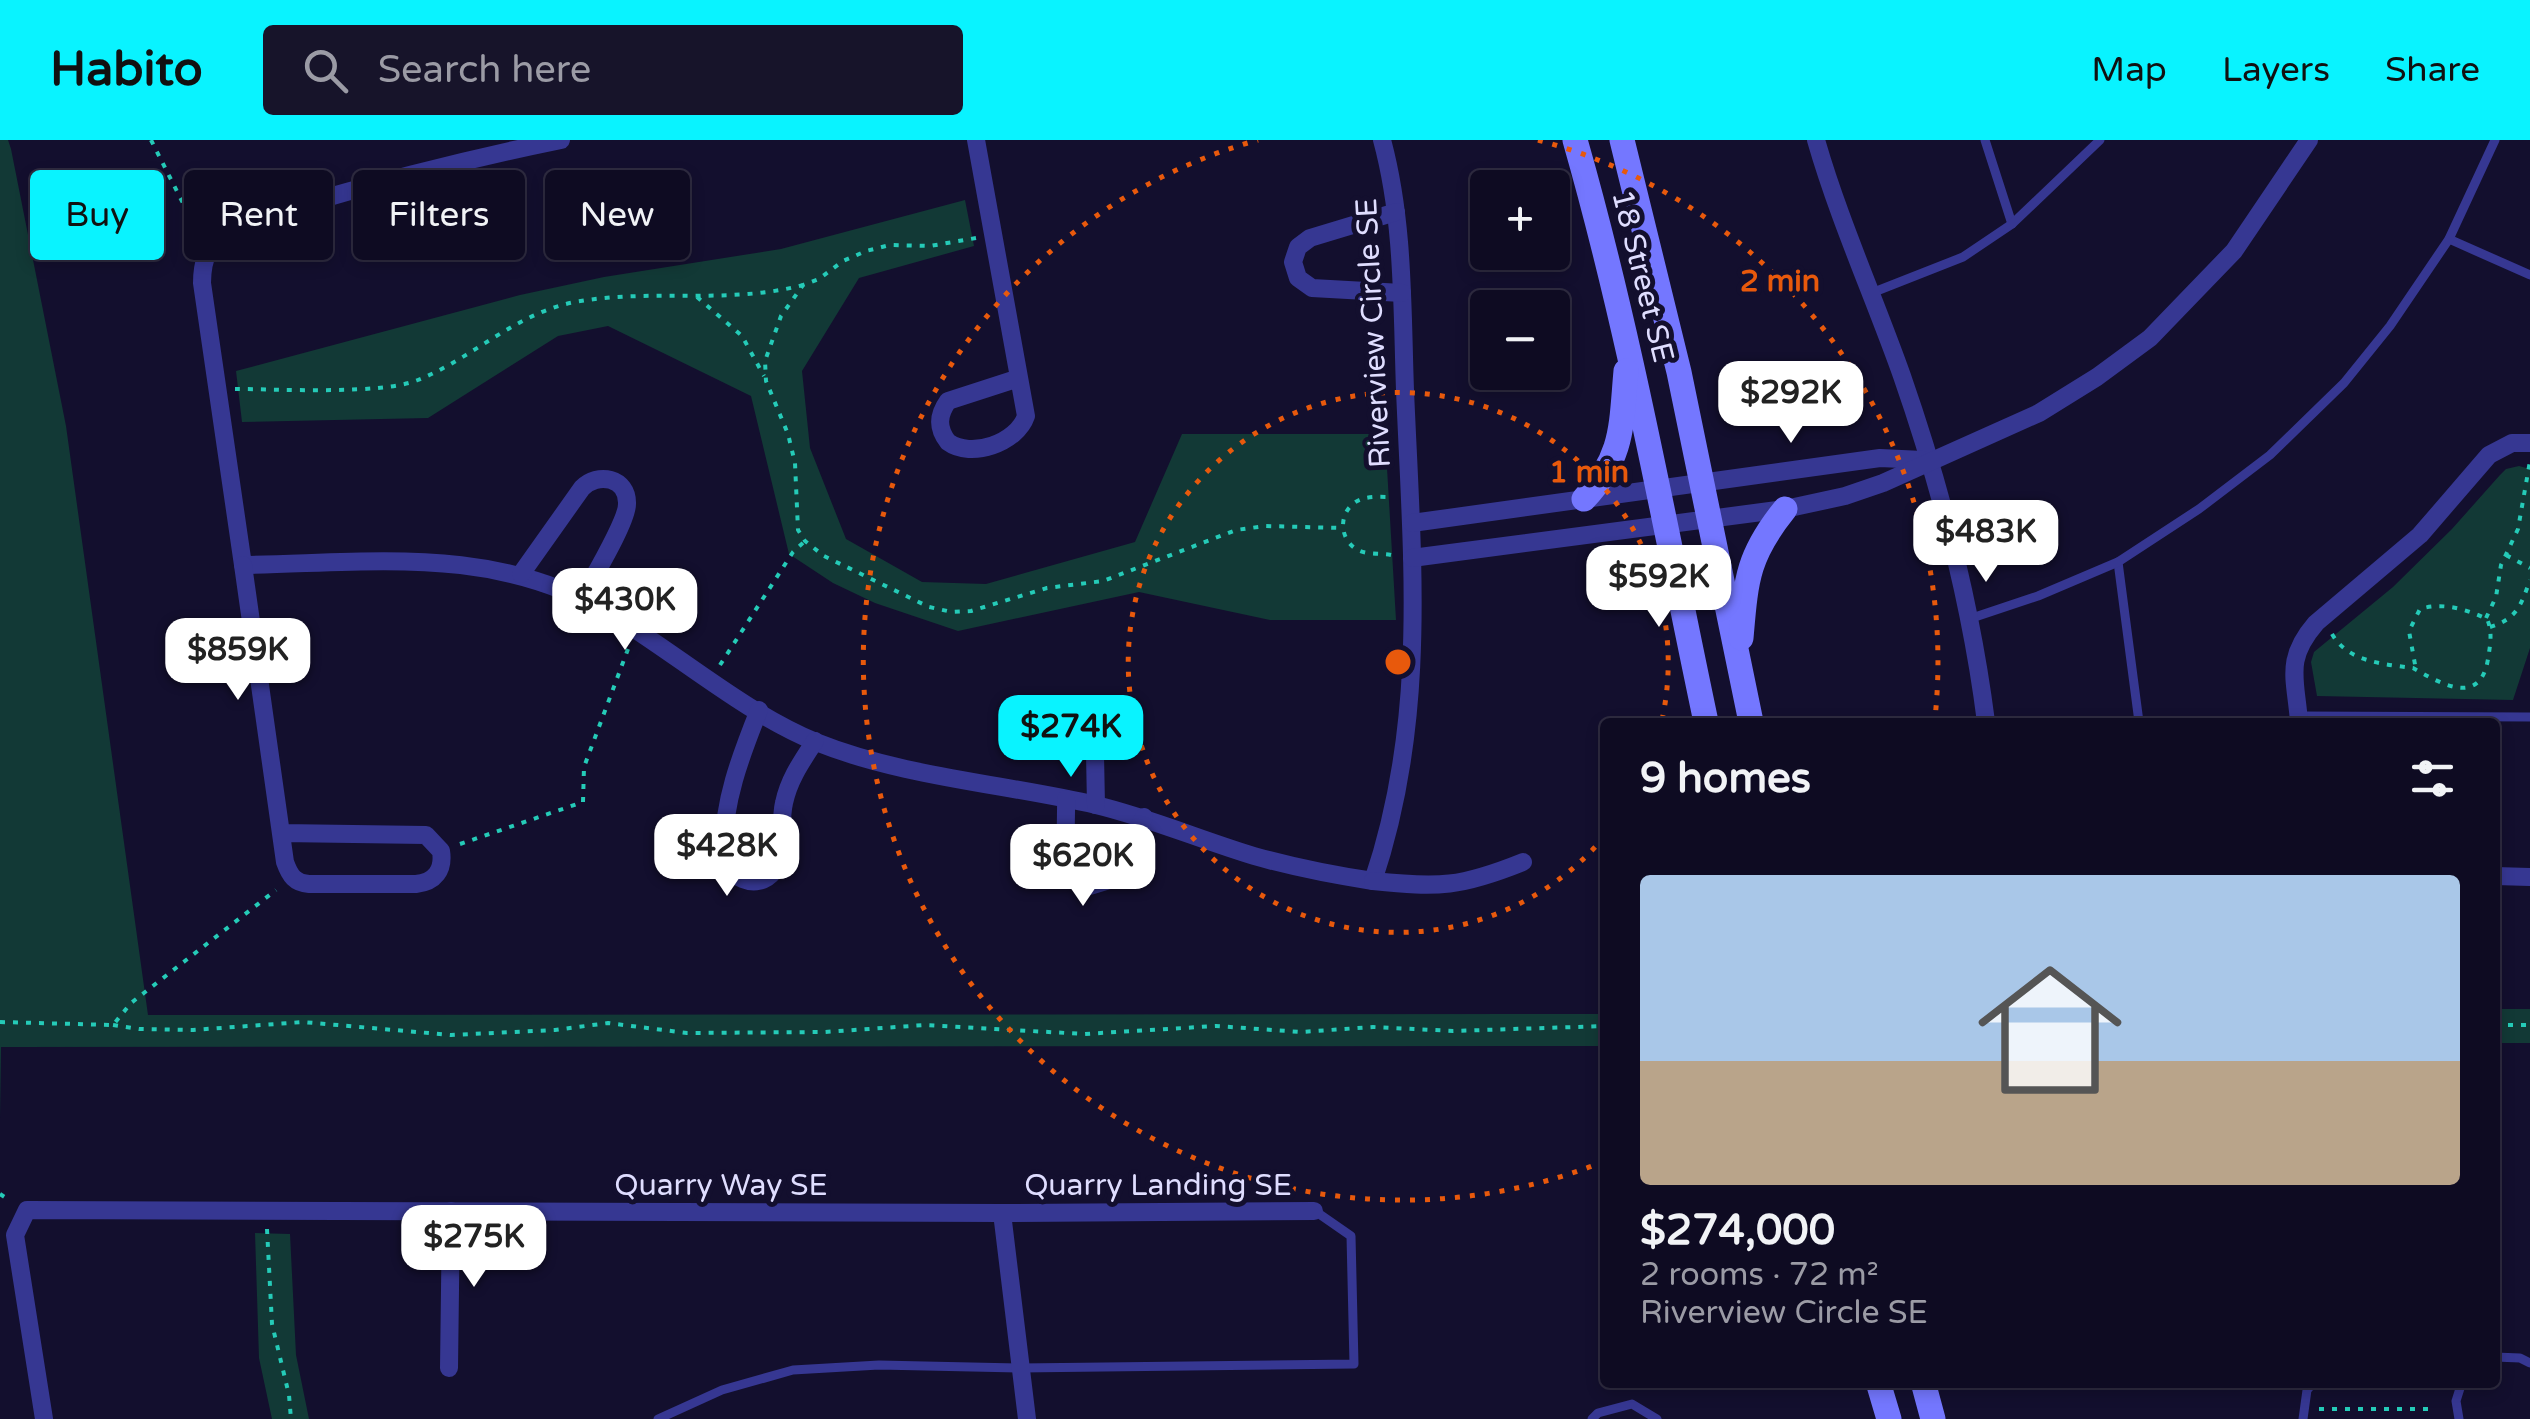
<!DOCTYPE html>
<html lang="en">
<head>
<meta charset="utf-8">
<style>
	body { margin:0; font-family:"Varela Round",sans-serif; background:#17142a; color:#f1f3f6; height:100vh; display:flex; flex-direction:column; font-size:38px; white-space:nowrap }
	* { box-sizing:border-box; margin:0 }
	p { font-size:32px; color:#9b9ba5 }
	.icon { flex:none; width:55px; height:55px; fill:none; stroke:currentColor; stroke-width:2; stroke-linecap:round; stroke-linejoin:round }
	.map { position:relative; flex:1; overflow:hidden }
	.side { position:absolute; left:1600px; top:578px; width:900px; height:670px; display:flex; flex-direction:column; background:#0e0b22; border-radius:10px; box-shadow:0 5px 15px #0003,0 0 0 2px #2e2b40 }
	.side>* { flex:none }
	.hud { position:absolute; left:30px; top:30px; width:950px; height:90px; display:flex; gap:20px }
	.buttons { position:absolute; left:1470px; top:30px; display:grid; gap:20px }
	.buttons a { display:grid; place-items:center; width:100px; height:100px; border-radius:10px; background:#0e0b22; box-shadow:0 5px 15px #0003,0 0 0 2px #2e2b40; font-size:50px }
	.price { position:absolute; translate:-50% -85px; padding:0 22px; border-radius:20px; background:#fff; color:#222; font-size:32px; line-height:65px; filter:drop-shadow(0 2px 5px #0008) }
	.price::after { content:''; position:absolute; left:50%; top:60px; width:30px; height:22px; margin-left:-15px; background:inherit; clip-path:polygon(0 0,100% 0,50% 100%) }
	.price.current { background:#09f3ff; color:#111 }
	ul { padding:0; list-style:none }
	li { display:grid; align-content:center; gap:20px; height:530px; padding:0 40px }
	li+li { border-top:2px solid #2e2b40 }
	li span { display:grid; place-items:center; height:310px; border-radius:10px; color:#555 }
	li>.icon { margin-inline-start:auto }
	span .icon { width:180px; height:180px; fill:#fffc; stroke-width:1 }
	li b { font-size:42px }
	h2 { display:flex; justify-content:space-between; align-items:center; height:120px; padding:0 40px; font-size:42px }
	.tag { padding:0 35px; border-radius:10px; background:#0e0b22; box-shadow:0 5px 15px #0003,0 0 0 2px #2e2b40; font-size:35px; line-height:90px }
	.tag.current { background:#09f3ff; color:#111 }
	header { display:flex; align-items:center; gap:60px; box-sizing:border-box; height:140px; padding:0 50px; background:#09f3ff; color:#111 }
	header strong { font-size:48px }
	nav { display:flex; gap:55px; margin-inline-start:auto; font-size:35px }
	.search { width:700px; height:90px; background:#17142a; display:flex; align-items:center; gap:25px; box-sizing:border-box; padding:0 35px; border-radius:10px; color:#9b9ba5; font-size:38px }
	.map>svg:first-child { display:block }
</style>
</head>
<body>
<header>
<strong>Habito</strong>
<div class="search"><svg class="icon" aria-label="search" viewBox="0 0 24 24"><circle cx="10" cy="10" r="6"/><path d="M15 15l6 6"/></svg>Search here</div>
<nav><a>Map</a><a>Layers</a><a>Share</a></nav>
</header>
<div class="map">
<svg width="2530" height="1279" viewBox="0 0 2530 1279">
	<rect width="100%" height="100%" fill="#130f2e"/>
	<g fill="#123936">
		<polygon points="0,0 8,0 11,9 66,286 148,875 1605,874 1605,906 1,907 0,978"/>
		<polygon points="965,60 974,106 859,138 802,231 810,308 846,399 922,442 986,444 1135,402 1182,294 1385,294 1396,480 1270,480 1139,452 958,491 875,463 833,443 789,414 751,256 608,186 558,196 428,278 242,282 236,231 520,155 604,137 781,109"/>
		<polygon points="2519,326 2530,329 2530,508 2513,560 2317,556 2311,522 2314,512 2393,447 2452,389 2500,335 2506,329"/>
		<rect x="2495" y="869" width="35" height="34"/>
		<polygon points="255,1093 290,1094 296,1215 309,1279 272,1279 259,1218"/>
	</g>
	<g fill="none" stroke-linecap="round" stroke-linejoin="round">
		<g stroke="#25cbb8" stroke-width="4" stroke-dasharray="5 8" stroke-linecap="butt">
			<polyline points="151,0 189,75 200,87"/>
			<polyline points="976,98 930,106 890,105 866,111 843,121 819,139 803,145 781,176 765,221 766,241 788,294 795,323 798,390 805,401 824,416 929,467 952,472 971,471 1047,448 1103,441 1236,390 1265,386 1342,388"/>
			<polyline points="697,157 742,196 764,236"/>
			<path d="M235,249C279,249 381,255 418,240C473,218 516,173 575,162C651,148 728,165 803,145"/>
			<path d="M1391,415C1381,413 1370,415 1360,411C1341,403 1337,377 1353,364C1363,355 1380,357 1392,357"/>
			<polyline points="2506,415 2530,428"/>
			<polyline points="2486,478 2496,457 2501,425 2518,389 2530,321"/>
			<path d="M2490,487C2517,479 2521,465 2530,440"/>
			<path d="M2332,494C2348,522 2383,524 2413,528C2440,543 2480,568 2488,519C2490,506 2493,492 2487,479C2466,469 2442,462 2420,469L2409,491L2416,530"/>
			<polyline points="720,525 793,412 805,401"/>
			<polyline points="460,704 583,662 584,627 628,509"/>
			<polyline points="0,882 113,885 131,863 276,750"/>
			<polyline points="113,885 139,889 193,890 303,882 451,895 555,890 608,883 687,893 825,892 925,885 1084,894 1216,886 1301,892 1373,887 1453,891 1605,886"/>
			<polyline points="2495,885 2530,885"/>
			<polyline points="0,1054 9,1060"/>
			<polyline points="267,1089 272,1184 289,1255 291,1279"/>
			<polyline points="2319,1269 2435,1269"/>
		</g>
		<g stroke="#363792" stroke-width="9">
			<polyline points="1985,0 2012,84"/>
			<polyline points="2449,99 2530,135"/>
			<polyline points="1869,154 1963,117 2012,84 2100,0"/>
			<polyline points="2118,422 2139,582"/>
			<polyline points="1969,479 2038,456 2118,422 2199,369 2270,315 2344,243 2390,186 2449,99 2495,0"/>
			<polyline points="2299,576 2530,577"/>
			<polyline points="2495,1217 2520,1218 2530,1223"/>
			<polyline points="658,1279 722,1250 793,1230 879,1225 1020,1228 1354,1224 1351,1096 1315,1071"/>
			<polyline points="1592,1279 1598,1273 1632,1264 1657,1279"/>
			<polyline points="2303,1279 2307,1250 2314,1242"/>
			<polyline points="2459,1279 2456,1261 2462,1242"/>
		</g>
		<g stroke="#363792" stroke-width="18">
			<path d="M561,0C478,17 397,37 315,61C285,70 246,77 221,96C206,107 202,125 202,143L243,425C372,423 493,404 611,474C677,514 745,573 816,602C903,637 1005,644 1096,665C1150,678 1201,700 1254,716C1293,727 1333,735 1373,741C1428,578 1412,419 1405,250C1402,167 1404,81 1382,0"/>
			<path d="M976,0L1026,276C1017,303 971,319 948,302C937,288 938,275 948,261L1019,238"/>
			<path d="M1816,0C1839,80 1874,157 1902,236C1941,348 1971,464 1986,582"/>
			<polyline points="1396,72 1310,98 1298,107 1293,122 1298,138 1312,148 1402,153"/>
			<polyline points="1412,383 1880,318 1923,320"/>
			<polyline points="1412,418 1785,369 1845,356 1883,343 2039,273 2097,237 2150,198 2234,111 2309,0"/>
			<path d="M243,425L285,722C290,736 295,743 309,744H416C435,742 444,730 441,711L426,695L281,693"/>
			<path d="M521,434L582,348C597,332 628,337 627,364C627,382 592,439 582,458"/>
			<path d="M759,570C741,615 722,664 724,713C725,737 757,753 774,731C786,716 779,683 784,663C789,639 802,621 815,601"/>
			<path d="M2299,582C2296,539 2284,520 2316,483L2420,395L2489,315L2512,303H2530"/>
			<polyline points="1095,614 1096,665"/>
			<path d="M1066,659C1067,686 1059,735 1090,746L1113,739L1144,677"/>
			<polyline points="2495,736 2530,737"/>
			<path d="M1373,741C1439,748 1461,747 1523,722"/>
			<polyline points="1002,1073 1027,1279"/>
			<polyline points="449,1228 451,1071"/>
			<polyline points="44,1279 15,1095 27,1070 1002,1073 1314,1071"/>
		</g>
		<g stroke="#7477ff" stroke-width="25">
			<path d="M1575,0C1630,192 1665,388 1706,582"/>
			<polyline points="1622,0 1679,232 1751,582"/>
			<path d="M1584,359C1624,316 1621,286 1626,231"/>
			<path d="M1741,498C1746,440 1747,416 1785,369"/>
			<polyline points="1878,1242 1889,1279"/>
			<polyline points="1923,1242 1933,1279"/>
		</g>
	</g>
	<g fill="none" stroke="#e8590c" stroke-width="5" stroke-dasharray="5 10">
		<path d="M1605 696A270 270 0 1 1 1662 580"/>
		<path d="M1605 1021A540 540 0 1 1 1258 0M1538 0A540 540 0 0 1 1935 578"/>
	</g>
	<g text-anchor="middle" stroke-width="10" stroke-linejoin="round" paint-order="stroke">
		<g font-size="30" fill="#dfddff" stroke="#130f2e">
			<text transform="translate(1643 136) rotate(76)" y="10">18 Street SE</text>
			<text transform="translate(1373 193) rotate(-93)" y="10">Riverview Circle SE</text>
			<text x="721" y="1055">Quarry Way SE</text>
			<text x="1158" y="1055">Quarry Landing SE</text>
		</g>
	</g>
	<circle cx="1398" cy="522" r="15" fill="#e8590c" stroke="#130f2e" stroke-width="5"/>
	<g font-size="30" text-anchor="middle" font-weight="bold" fill="#e8590c" stroke="#130f2e" stroke-width="10" stroke-linejoin="round" paint-order="stroke">
		<text x="1780" y="151">2 min</text>
		<text x="1589" y="342">1 min</text>
	</g>
</svg>
<div class="buttons">
<a>+</a>
<a>−</a>
</div>
<b class="price" style="left:1791px;top:306px">$292K</b>
<b class="price" style="left:1986px;top:445px">$483K</b>
<b class="price" style="left:1659px;top:490px">$592K</b>
<b class="price" style="left:625px;top:513px">$430K</b>
<b class="price" style="left:238px;top:563px">$859K</b>
<b class="price current" style="left:1071px;top:640px">$274K</b>
<b class="price" style="left:727px;top:759px">$428K</b>
<b class="price" style="left:1083px;top:769px">$620K</b>
<b class="price" style="left:474px;top:1150px">$275K</b>
<div class="hud">
<a class="tag current">Buy</a>
<a class="tag">Rent</a>
<a class="tag">Filters</a>
<a class="tag">New</a>
</div>
<section class="side">
<h2>9 homes<svg class="icon" aria-label="filters" viewBox="0 0 24 24"><path d="M4 7h16M4 17h16"/><circle cx="9" cy="7" r="2"/><circle cx="15" cy="17" r="2"/></svg></h2>
<ul>
<li><span style="background:linear-gradient(#a9c7e8 60%,#b9a48a 0)"><svg class="icon" aria-label="home" viewBox="0 0 24 24"><path d="M3 11l9-7 9 7M6 9v11h12V9"/></svg></span><div><b>$274,000</b><p>2 rooms · 72 m²</p><p>Riverview Circle SE</p></div></li>
</ul>
</section>
</div>
</body>
</html>
